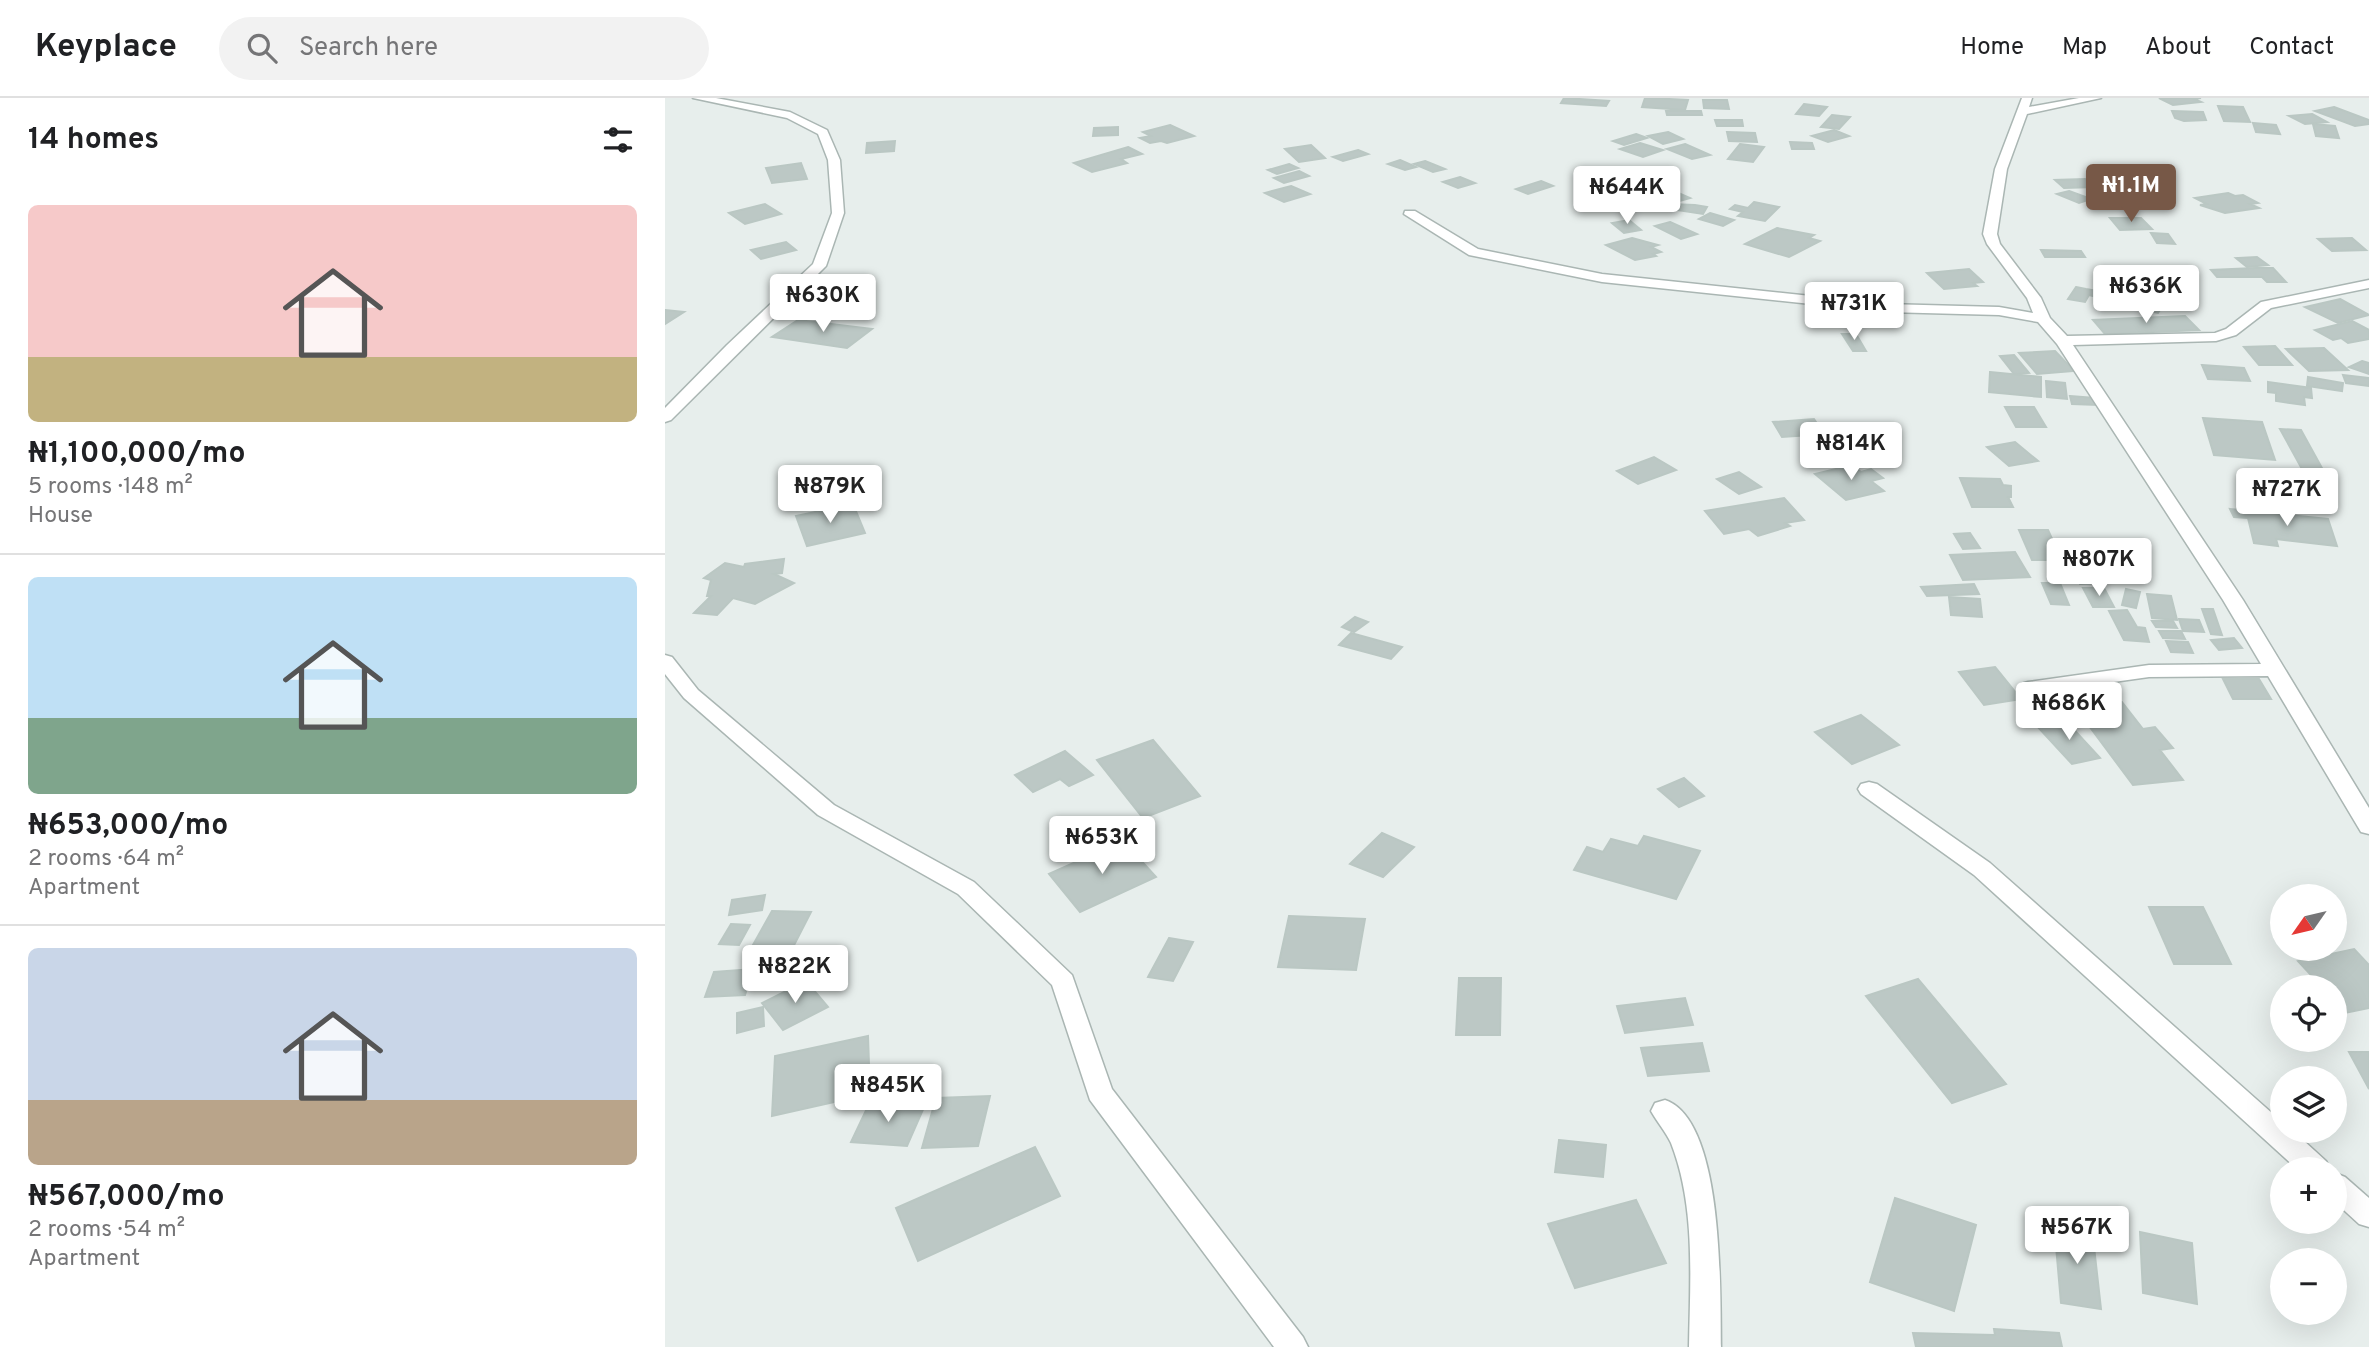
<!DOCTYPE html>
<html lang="en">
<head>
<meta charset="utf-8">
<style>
	body { margin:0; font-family:Overpass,sans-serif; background:#f2f2f2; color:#202124; height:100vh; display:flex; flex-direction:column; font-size:26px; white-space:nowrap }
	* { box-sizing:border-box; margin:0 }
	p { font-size:23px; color:#757577 }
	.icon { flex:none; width:38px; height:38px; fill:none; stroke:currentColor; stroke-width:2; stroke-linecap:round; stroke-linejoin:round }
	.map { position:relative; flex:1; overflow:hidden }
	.sheet { display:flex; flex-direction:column; background:#fff; width:665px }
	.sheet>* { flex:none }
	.needle { width:46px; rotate:236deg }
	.controls { position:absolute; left:1605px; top:786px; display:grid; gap:14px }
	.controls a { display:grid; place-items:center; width:77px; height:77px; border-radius:50%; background:#fff; box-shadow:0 7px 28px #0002; font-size:35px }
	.price { position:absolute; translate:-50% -60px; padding:0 16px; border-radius:7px; background:#fff; color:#222; font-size:23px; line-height:46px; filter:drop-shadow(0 2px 4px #0008) }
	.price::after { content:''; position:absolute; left:50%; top:42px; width:21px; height:16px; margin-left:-10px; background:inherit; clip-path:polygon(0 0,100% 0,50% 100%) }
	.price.current { background:#775847; color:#fff }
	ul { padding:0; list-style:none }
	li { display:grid; align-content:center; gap:14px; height:371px; padding:0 28px }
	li+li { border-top:2px solid #e0e0e0 }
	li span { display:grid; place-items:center; height:217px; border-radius:10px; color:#555 }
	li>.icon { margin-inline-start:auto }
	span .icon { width:126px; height:126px; fill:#fffc; stroke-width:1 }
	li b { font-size:30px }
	h2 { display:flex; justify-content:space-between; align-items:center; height:84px; padding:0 28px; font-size:30px }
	header { display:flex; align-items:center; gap:42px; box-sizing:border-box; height:98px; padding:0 35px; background:#fff; border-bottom:2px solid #e0e0e0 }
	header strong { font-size:33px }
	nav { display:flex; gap:38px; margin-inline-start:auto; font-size:24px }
	.search { width:490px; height:63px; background:#f2f2f2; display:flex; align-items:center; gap:18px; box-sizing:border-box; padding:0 24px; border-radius:38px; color:#757577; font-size:26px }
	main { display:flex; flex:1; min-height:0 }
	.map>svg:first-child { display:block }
</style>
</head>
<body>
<header>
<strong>Keyplace</strong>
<div class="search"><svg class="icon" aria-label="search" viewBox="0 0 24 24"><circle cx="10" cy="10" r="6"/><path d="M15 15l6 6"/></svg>Search here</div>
<nav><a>Home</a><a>Map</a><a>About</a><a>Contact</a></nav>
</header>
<main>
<section class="sheet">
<h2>14 homes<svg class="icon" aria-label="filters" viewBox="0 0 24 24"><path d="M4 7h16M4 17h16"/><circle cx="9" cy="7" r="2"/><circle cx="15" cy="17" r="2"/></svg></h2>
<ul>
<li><span style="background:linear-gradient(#f6c9c9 70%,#c2b280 0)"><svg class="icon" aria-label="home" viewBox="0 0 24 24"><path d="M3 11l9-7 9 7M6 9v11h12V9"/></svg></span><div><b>₦1,100,000/mo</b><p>5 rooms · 148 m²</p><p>House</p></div></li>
<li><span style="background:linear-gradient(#bfe0f5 65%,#7fa58c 0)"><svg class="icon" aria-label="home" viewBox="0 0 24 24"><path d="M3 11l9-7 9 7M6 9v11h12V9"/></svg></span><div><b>₦653,000/mo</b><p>2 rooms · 64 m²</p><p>Apartment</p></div></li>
<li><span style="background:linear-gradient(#c9d6e8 70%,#b9a48a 0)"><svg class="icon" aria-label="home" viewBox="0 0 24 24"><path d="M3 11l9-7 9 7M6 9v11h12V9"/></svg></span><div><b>₦567,000/mo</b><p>2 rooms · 54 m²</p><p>Apartment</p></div></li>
</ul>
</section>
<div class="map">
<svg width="1704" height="1249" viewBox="0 0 1704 1249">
	<rect width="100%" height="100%" fill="#e7eeec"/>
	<g fill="#bcc8c5" stroke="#bac7c3" stroke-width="2">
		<polygon points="899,0 900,0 944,3 941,8 896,5"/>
		<polygon points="980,0 986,0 1023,2 1020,12 977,9"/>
		<polygon points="1494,0 1536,0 1529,1 1536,4 1508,7"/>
		<polygon points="1038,2 1062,2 1064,11 1039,10"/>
		<polygon points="1139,6 1162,9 1154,18 1131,16"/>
		<polygon points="1553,8 1578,9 1585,24 1559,23"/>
		<polygon points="1669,9 1704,22 1704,26 1690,28 1650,13"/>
		<polygon points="1001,13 1036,13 1037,17 1002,17"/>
		<polygon points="1507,13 1538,14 1541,22 1519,23 1510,20"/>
		<polygon points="1647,16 1662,24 1640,26 1624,18"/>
		<polygon points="1167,17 1185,19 1174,31 1156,29"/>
		<polygon points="1050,22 1077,22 1078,28 1052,28"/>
		<polygon points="1588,25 1611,27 1615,36 1591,34"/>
		<polygon points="1648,26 1670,28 1674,40 1651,38"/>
		<polygon points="505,27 529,38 502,45 496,43 485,45 475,40 486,38 478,34"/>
		<polygon points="453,29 453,37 428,38 429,30"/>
		<polygon points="1169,32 1184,38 1163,44 1147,38"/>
		<polygon points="1003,34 1018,41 998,46 983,38"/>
		<polygon points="1062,34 1090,35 1092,44 1064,43"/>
		<polygon points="971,36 982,40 959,47 948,43"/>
		<polygon points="230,43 229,53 201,55 202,45"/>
		<polygon points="1125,44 1147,45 1149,51 1127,51"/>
		<polygon points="975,45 998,52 978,59 955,51"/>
		<polygon points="1020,46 1045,57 1027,61 1002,51"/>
		<polygon points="1075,46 1099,49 1088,64 1063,61"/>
		<polygon points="646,47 660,60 634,64 620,51"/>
		<polygon points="463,49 477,56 456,61 462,65 427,74 409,65"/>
		<polygon points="693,52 703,56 678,63 668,59"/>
		<polygon points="735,62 751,69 740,72 723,66"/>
		<polygon points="760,63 780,71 768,74 749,66"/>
		<polygon points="136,65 142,81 107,85 101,70"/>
		<polygon points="624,66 633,70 612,76 603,72"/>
		<polygon points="634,73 644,78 619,85 609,80"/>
		<polygon points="795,79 810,85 793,90 778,84"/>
		<polygon points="1420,81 1428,89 1399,90 1390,82"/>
		<polygon points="876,83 888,88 863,96 851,91"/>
		<polygon points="626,88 645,96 619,104 600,95"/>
		<polygon points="1004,91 1025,100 993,109 973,100"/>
		<polygon points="1404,93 1426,101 1414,105 1392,96"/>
		<polygon points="1563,95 1570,98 1578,97 1593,105 1585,106 1594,110 1560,115 1535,107 1542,106 1530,100"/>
		<polygon points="1089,104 1114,109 1100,123 1073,118 1078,114 1065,111 1070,107 1083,110"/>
		<polygon points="100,106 116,116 80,126 64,115"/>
		<polygon points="1005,106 1030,107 1042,109 1038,116 1005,111"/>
		<polygon points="1045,115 1069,122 1058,128 1034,121"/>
		<polygon points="1445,120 1476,120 1487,131 1455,132"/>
		<polygon points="964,122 976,132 959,135 947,125"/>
		<polygon points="1005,124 1032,136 1016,141 990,128"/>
		<polygon points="1112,130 1149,137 1144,140 1155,143 1124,159 1080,146"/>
		<polygon points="1486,135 1503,136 1510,146 1492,145"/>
		<polygon points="967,140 993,147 986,149 996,154 988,156 991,158 970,162 941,147"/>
		<polygon points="1687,140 1701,152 1667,153 1653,141"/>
		<polygon points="121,144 131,152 96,161 86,152"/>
		<polygon points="1376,152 1416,153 1420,159 1380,159"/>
		<polygon points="1592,159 1603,167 1582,169 1571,160"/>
		<polygon points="1590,170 1608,170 1621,184 1602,184 1597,179 1552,179 1546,172"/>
		<polygon points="1304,171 1318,184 1308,185 1312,188 1279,191 1262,175"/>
		<polygon points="1436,179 1473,182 1475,192 1439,189"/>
		<polygon points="1205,185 1227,186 1229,193 1207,192"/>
		<polygon points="1411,189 1421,191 1444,195 1440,201 1424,197 1420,204 1403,201"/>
		<polygon points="1461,193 1502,201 1493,215 1451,206"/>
		<polygon points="1675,201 1704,217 1673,225 1640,209"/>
		<polygon points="0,212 19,214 0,226"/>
		<polygon points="1520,218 1534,232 1440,236 1428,222"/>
		<polygon points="133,222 207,231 182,250 107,239"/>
		<polygon points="1687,223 1704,232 1704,241 1683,245 1676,240 1668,242 1650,232"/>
		<polygon points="1177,236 1191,236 1201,253 1188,253"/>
		<polygon points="1610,248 1627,267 1594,267 1579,249"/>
		<polygon points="1659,250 1683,272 1644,273 1621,251"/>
		<polygon points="1390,253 1409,273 1372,276 1354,255"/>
		<polygon points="1349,257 1364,275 1349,276 1335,258"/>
		<polygon points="1697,263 1704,265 1704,276 1684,269"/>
		<polygon points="1537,267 1579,270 1585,283 1543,281"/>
		<polygon points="1325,274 1376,279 1376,299 1324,294"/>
		<polygon points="1678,277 1704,280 1704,288 1681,285"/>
		<polygon points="1643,279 1678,285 1677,293 1642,288"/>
		<polygon points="1381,283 1400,285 1402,301 1382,299"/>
		<polygon points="1603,284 1646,290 1647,300 1639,299 1640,307 1611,303 1611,295 1603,294"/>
		<polygon points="1405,298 1430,300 1433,307 1407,306"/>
		<polygon points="1340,309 1369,309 1381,329 1351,329"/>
		<polygon points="1538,320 1597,324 1610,362 1549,357"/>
		<polygon points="1149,321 1159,336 1117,339 1108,324"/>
		<polygon points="1615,331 1636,332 1658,372 1637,371"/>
		<polygon points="1222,334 1232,346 1203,349 1193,337"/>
		<polygon points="1350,344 1373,363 1344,368 1322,349"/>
		<polygon points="989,359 1011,372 973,386 952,373"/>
		<polygon points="1187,367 1196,374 1206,371 1218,380 1206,383 1219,393 1181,402 1150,376"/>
		<polygon points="1578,373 1598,375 1604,398 1582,395"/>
		<polygon points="1074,374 1096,389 1074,396 1052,381"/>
		<polygon points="1295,380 1335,381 1338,387 1346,388 1346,399 1343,399 1348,409 1307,409"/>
		<polygon points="1605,380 1628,381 1638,397 1614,396"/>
		<polygon points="1119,400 1139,422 1120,425 1125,428 1093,438 1084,431 1059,436 1040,413"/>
		<polygon points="188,406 200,435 142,448 131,418"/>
		<polygon points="1565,411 1663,421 1672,448 1611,441 1613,448 1589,445 1583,420 1569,419"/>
		<polygon points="1354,432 1383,432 1397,462 1367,462"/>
		<polygon points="1305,435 1315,450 1298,451 1289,436"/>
		<polygon points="1350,454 1365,479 1298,482 1285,457"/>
		<polygon points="119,461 117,475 109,476 129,485 90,506 68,500 52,517 29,515 46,498 42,498 46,482 39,480 60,465 79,469 80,466"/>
		<polygon points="1401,463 1423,463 1437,485 1415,486"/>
		<polygon points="1377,485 1395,485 1404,507 1386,506"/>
		<polygon points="1309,486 1314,496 1262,498 1256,489"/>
		<polygon points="1418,490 1439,490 1449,509 1428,509"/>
		<polygon points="1461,491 1475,494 1471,510 1457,507"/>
		<polygon points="1482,496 1506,498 1512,522 1487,520"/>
		<polygon points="1284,499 1315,501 1317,519 1286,517"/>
		<polygon points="1537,511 1548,511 1557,537 1546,536"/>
		<polygon points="1462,512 1472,529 1480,530 1484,544 1459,542 1444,513"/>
		<polygon points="690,519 703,524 689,534 677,529"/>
		<polygon points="1514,521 1534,522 1539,534 1518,533"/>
		<polygon points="1487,523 1508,523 1512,530 1491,529"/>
		<polygon points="1494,533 1516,533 1520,541 1498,540"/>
		<polygon points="686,535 737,549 726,561 674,547"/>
		<polygon points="1569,540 1577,550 1554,552 1546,542"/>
		<polygon points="1501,543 1523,544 1528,555 1506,554"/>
		<polygon points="1330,569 1356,601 1319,607 1294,574"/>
		<polygon points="1558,581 1594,581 1606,601 1568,601"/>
		<polygon points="1457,604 1478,631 1490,629 1508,650 1495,652 1518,682 1468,687 1410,609"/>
		<polygon points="1196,617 1234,647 1187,666 1150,634"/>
		<polygon points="1400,622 1435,660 1407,666 1372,628"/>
		<polygon points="488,642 535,698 478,720 432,662"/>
		<polygon points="400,653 428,677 404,688 395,681 368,694 350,677"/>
		<polygon points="1019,680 1039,698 1014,709 993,691"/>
		<polygon points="717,735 749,749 718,779 685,766"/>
		<polygon points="979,738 1035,753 1011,801 909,772 922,749 938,754 946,741 973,748"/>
		<polygon points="458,743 491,779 415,814 384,776"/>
		<polygon points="100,797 97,812 64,817 67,802"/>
		<polygon points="1484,809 1538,809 1566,866 1509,866"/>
		<polygon points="107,813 146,814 125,855 84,854"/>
		<polygon points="624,818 700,821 691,872 613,869"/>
		<polygon points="66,826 85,827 74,847 54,846"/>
		<polygon points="504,840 528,844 508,883 483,879"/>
		<polygon points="1689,851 1704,867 1704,910 1680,915 1670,904 1670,889 1657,889 1633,863"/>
		<polygon points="88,871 80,897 40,899 49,874"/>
		<polygon points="794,880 836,880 835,937 791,937"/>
		<polygon points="1253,881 1341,986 1287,1005 1201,898"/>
		<polygon points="141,883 163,909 118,932 97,905"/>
		<polygon points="1020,900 1028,927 960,935 952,908"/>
		<polygon points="98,909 99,928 72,935 72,915"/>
		<polygon points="203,938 205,996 107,1018 110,958"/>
		<polygon points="1037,945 1044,973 983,978 976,950"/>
		<polygon points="1684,954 1704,954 1704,991"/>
		<polygon points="325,998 313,1048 257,1050 271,1000"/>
		<polygon points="205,1004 260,1007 242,1048 186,1044"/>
		<polygon points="894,1042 941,1047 938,1079 890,1074"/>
		<polygon points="370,1049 395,1098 253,1163 231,1110"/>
		<polygon points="1230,1100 1311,1127 1289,1213 1205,1184"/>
		<polygon points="971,1102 1001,1165 910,1190 883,1126"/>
		<polygon points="1389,1125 1427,1131 1436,1211 1396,1205"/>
		<polygon points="1475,1134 1527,1145 1532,1206 1478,1195"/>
		<polygon points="1329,1231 1394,1235 1397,1249 1251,1249 1248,1235 1330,1237"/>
	</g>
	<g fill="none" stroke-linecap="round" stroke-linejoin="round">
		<g stroke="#aab6b3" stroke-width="3">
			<g id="minor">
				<polygon points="28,0 51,0 125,14 162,32 175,62 179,115 161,168 6,322 0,324 0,310 62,247 148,166 167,115 163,62 153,36 122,20"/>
				<polygon points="1357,0 1367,0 1364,9 1414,0 1436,0 1362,16 1342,71 1332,136 1335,146 1376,200 1385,220 1402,238 1550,235 1561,231 1596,204 1704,182 1704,190 1606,210 1571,237 1551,243 1408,247 1578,502 1704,710 1704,736 1696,734 1693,729 1603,578 1484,579 1363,596 1356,594 1353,590 1356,586 1363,584 1484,567 1596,566 1558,502 1392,246 1373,224 1334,217 1221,214 937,184 804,157 739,116 740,113 750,113 813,151 937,176 1221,206 1334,209 1368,215 1362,200 1322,146 1318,136 1330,71"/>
				<polygon points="0,557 7,559 33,592 169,707 309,784 407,877 447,991 638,1239 643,1249 609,1249 425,1002 387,887 293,796 153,717 19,600 0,576"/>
				<polygon points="1204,684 1212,686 1325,765 1617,1024 1617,1032 1627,1032 1661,1063 1665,1071 1632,1071 1309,777 1196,696 1193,691 1196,686"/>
				<path d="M1000,1002C1060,1022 1055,1197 1056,1249H1024C1025,1182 1031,1109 1006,1045C1001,1034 992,1024 986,1013L990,1005Z"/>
				<polygon points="1670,1075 1680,1079 1704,1100 1704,1129 1694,1126 1670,1104"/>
			</g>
		</g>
		<use href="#minor" fill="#fff" fill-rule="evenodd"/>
	</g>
</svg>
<div class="controls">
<a><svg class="needle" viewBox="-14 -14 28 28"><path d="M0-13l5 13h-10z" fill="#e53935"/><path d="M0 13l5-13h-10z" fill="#757577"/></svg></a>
<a><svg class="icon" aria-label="locate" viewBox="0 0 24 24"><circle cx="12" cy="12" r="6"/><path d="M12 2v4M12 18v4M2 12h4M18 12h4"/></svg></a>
<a><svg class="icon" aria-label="layers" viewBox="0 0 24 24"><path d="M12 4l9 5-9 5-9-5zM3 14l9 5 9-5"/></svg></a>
<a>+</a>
<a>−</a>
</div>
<b class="price current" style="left:1466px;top:126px">₦1.1M</b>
<b class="price" style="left:962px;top:128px">₦644K</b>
<b class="price" style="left:1481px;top:227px">₦636K</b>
<b class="price" style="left:158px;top:236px">₦630K</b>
<b class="price" style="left:1189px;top:244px">₦731K</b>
<b class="price" style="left:1186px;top:384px">₦814K</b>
<b class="price" style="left:165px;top:427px">₦879K</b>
<b class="price" style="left:1622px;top:430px">₦727K</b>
<b class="price" style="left:1434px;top:500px">₦807K</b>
<b class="price" style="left:1404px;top:644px">₦686K</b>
<b class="price" style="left:437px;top:778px">₦653K</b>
<b class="price" style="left:130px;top:907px">₦822K</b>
<b class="price" style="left:223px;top:1026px">₦845K</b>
<b class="price" style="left:1412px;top:1168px">₦567K</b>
</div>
</main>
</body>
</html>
